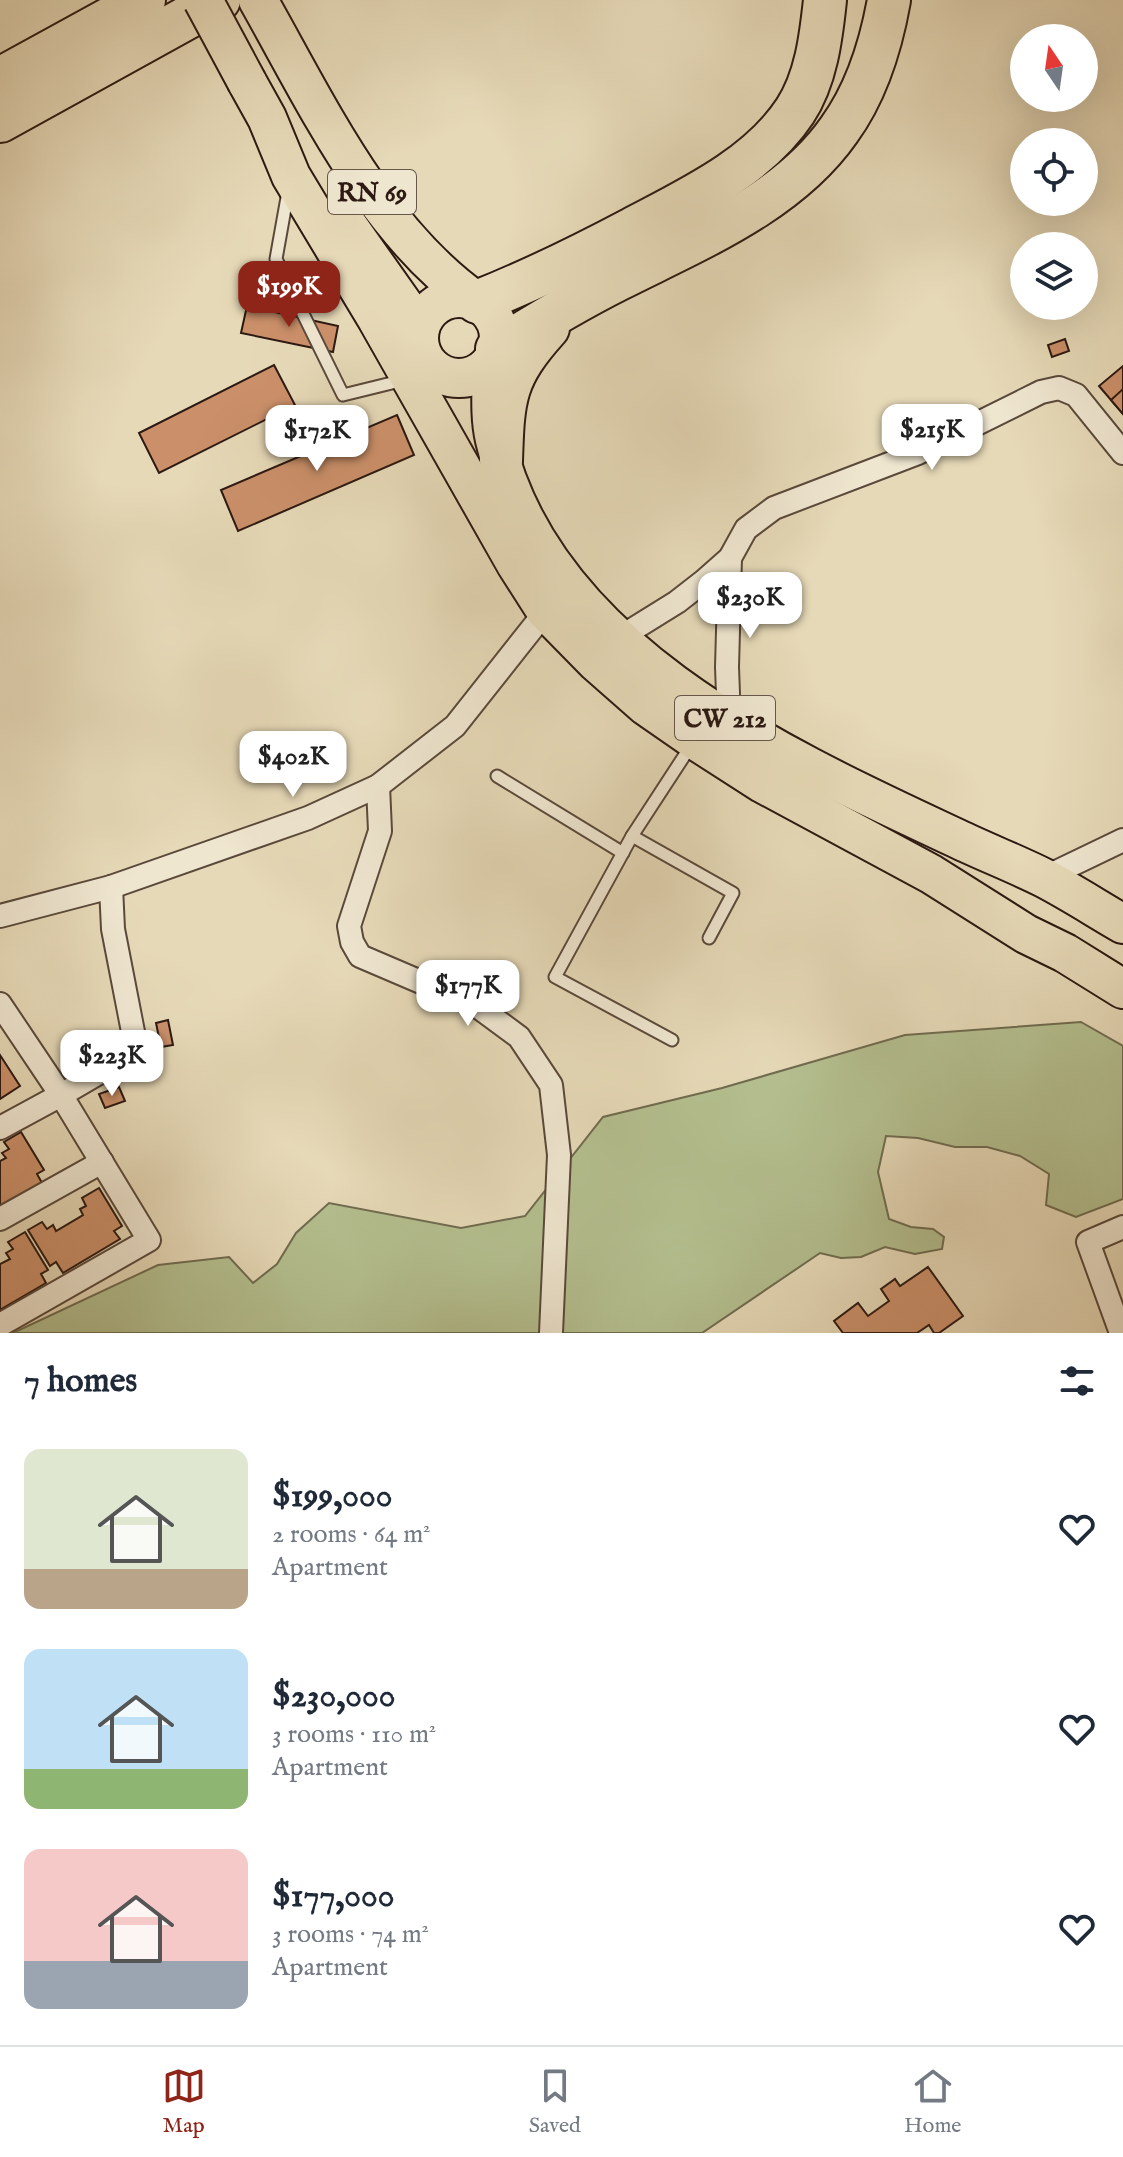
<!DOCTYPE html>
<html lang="en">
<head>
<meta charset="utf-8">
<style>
	body { margin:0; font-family:"IM FELL English",serif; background:#f6f6f7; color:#1f2937; height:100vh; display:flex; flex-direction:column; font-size:30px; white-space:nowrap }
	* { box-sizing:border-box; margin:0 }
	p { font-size:26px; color:#747a83 }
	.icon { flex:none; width:44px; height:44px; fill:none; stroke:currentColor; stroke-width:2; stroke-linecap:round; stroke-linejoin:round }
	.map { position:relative; height:1333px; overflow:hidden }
	.details { display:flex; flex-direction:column; background:#fff; flex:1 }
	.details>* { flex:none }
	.needle { width:52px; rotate:347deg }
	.buttons { position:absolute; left:1010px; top:24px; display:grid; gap:16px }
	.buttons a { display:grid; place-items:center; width:88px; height:88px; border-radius:50%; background:#fff; box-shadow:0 8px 32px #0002; font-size:40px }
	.price { position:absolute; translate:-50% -68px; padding:0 18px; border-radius:16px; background:#fff; color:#222; font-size:26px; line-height:52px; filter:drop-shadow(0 2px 4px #0008) }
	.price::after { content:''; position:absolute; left:50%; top:48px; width:24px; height:18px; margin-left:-12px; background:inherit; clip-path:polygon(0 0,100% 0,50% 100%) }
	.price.on { background:#8f2418; color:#fff }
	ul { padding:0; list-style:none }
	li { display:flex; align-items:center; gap:24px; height:200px; padding:0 24px }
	li span { display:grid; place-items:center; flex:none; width:224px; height:160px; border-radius:16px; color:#555 }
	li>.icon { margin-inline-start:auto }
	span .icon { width:96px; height:96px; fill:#fffc; stroke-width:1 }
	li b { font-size:34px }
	h2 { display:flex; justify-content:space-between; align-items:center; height:96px; padding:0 24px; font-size:34px }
	.menu { display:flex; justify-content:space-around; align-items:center; height:112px; border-top:2px solid #e0e1e3; background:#fff; font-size:22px; color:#747a83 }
	.menu a { display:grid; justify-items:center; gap:4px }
	.menu .on { color:#8f2418 }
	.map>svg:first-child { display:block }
</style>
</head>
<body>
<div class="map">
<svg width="1123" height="1333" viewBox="0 0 1123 1333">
	<rect width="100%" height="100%" fill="#e6d9b7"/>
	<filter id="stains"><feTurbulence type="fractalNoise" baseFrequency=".0025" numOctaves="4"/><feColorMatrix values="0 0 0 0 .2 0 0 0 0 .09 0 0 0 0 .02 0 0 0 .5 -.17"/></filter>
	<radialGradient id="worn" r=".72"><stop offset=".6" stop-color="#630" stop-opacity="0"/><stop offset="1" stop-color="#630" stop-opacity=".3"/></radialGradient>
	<polygon fill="#b4bf8f" stroke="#706c50" stroke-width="2" points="1081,1022 1123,1046 1123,1199 1076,1217 1046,1205 1049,1174 1020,1156 987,1147 955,1147 918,1138 886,1136 878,1172 889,1219 911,1227 933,1229 944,1237 942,1249 915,1254 885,1247 861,1257 841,1258 820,1253 702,1333 13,1333 158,1265 229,1257 253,1283 277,1264 296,1233 329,1203 461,1228 525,1216 603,1117 722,1088 905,1035"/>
	<g fill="#cb906a" stroke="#2c1912" stroke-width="2">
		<polygon points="247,306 338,326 333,352 241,333"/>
		<polygon points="1065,339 1069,351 1052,357 1048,345"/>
		<polygon points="274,365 295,405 159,473 139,433"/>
		<polygon points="1123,366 1123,414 1099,386"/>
		<polygon points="1123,389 1123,414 1111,400"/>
		<polygon points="397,415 414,455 238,531 221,490"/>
		<polygon points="168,1020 173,1045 161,1047 156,1023"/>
		<polygon points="0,1055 20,1086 0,1099"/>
		<polygon points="119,1087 125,1101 105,1108 99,1094"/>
		<polygon points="21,1132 44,1170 37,1174 42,1183 0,1208 0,1161 6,1158 2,1153 9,1149 4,1142"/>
		<polygon points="99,1188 122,1226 114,1231 120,1239 63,1273 56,1262 50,1266 28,1230 42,1222 47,1229 53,1225 56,1231 83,1215 80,1209 86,1206 82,1198"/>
		<polygon points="25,1232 48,1270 41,1274 46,1283 0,1310 0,1264 10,1259 6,1253 13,1249 8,1242"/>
		<polygon points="928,1267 963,1316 939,1333 934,1333 929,1325 917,1333 843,1333 834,1321 858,1303 868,1316 889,1301 881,1289 895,1279 900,1286"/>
	</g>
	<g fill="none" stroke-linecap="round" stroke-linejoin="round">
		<g stroke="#5a493b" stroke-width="15">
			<g id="service">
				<polyline points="288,192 276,259 343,395 404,380"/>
				<polyline points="497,776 623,853"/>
				<polyline points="632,836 733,893 709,938"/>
				<polyline points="672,1040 555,977 632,836 692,744"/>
			</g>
		</g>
		<g stroke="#5a493b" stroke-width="26">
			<g id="minor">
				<polyline points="619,638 677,602 704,581 730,558 746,529 774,508 918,453 1041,392 1059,388 1076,395 1123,453"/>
				<polyline points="729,721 727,667 730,558"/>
				<polyline points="378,786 380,831 349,926 352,942 360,956 477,1006 519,1037 551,1085 559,1155 551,1333"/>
				<polyline points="1044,878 1123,840"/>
				<polyline points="0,916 111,887 308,818 378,786 455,726 546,611"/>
				<polyline points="0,1004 61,1095 109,1067 135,1042 113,929 111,887"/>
				<polyline points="0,1128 61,1095 149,1240 0,1325"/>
				<polyline points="0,1219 102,1162"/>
				<polyline points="1121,1333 1088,1242 1123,1227"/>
			</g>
		</g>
		<g stroke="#2c1912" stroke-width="42">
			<g id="trunk">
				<path d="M258,0C318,106 375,230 477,302"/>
				<polyline points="247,82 267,118 291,176 377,319 516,564 546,611 596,662 646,706 695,740 762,783 931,874 1026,934 1065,953 1123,989"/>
				<polyline points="343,219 420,328"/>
				<circle cx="459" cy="338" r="40"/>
				<path d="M492,361C492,387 489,415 495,440C544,649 780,756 956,838C985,852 1016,864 1044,878C1071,892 1097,909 1123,924"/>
			</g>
		</g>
		<g stroke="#2c1912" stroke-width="46">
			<g id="motorway">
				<polyline points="0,79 144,0"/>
				<polyline points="0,121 219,0"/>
				<path d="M477,302C530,281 581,256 632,229C689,199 758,167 795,111C816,79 821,38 825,0"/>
				<path d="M497,349C537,324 577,300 619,279C696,240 788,203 839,130C866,93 881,45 889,0"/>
				<path d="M501,461C503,397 504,377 548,328"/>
			</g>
		</g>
		<use href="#service" stroke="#efe6d0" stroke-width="11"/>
		<use href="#minor" stroke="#efe6d0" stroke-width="22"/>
		<use href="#trunk" stroke="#e6d9b7" stroke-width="38"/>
		<use href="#motorway" stroke="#e6d9b7" stroke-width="42"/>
		<g stroke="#2c1912" stroke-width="42" stroke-linecap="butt">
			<polyline id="trunk-bridge" points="203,0 247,82"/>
		</g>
		<use href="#trunk-bridge" stroke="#e6d9b7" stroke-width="38"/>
	</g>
	<g text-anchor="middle" stroke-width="8" stroke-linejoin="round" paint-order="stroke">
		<g fill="#efe6d0" stroke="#66564b" stroke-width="2">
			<rect x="328" y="170" width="88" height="44" rx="6"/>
			<rect x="675" y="696" width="100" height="44" rx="6"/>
		</g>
		<g font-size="26" font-weight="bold" fill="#2c1912">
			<text x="372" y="201">RN 69</text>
			<text x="725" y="727">CW 212</text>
		</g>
	</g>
	<rect width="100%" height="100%" filter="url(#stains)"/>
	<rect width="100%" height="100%" fill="url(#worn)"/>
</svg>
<div class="buttons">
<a><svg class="needle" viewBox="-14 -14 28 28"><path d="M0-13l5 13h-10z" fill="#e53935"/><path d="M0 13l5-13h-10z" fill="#747a83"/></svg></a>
<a><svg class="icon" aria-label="locate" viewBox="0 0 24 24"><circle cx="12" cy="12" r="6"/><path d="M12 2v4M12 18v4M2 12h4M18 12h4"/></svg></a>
<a><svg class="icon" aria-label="layers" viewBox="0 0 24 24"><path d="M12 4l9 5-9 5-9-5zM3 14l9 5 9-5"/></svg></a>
</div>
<b class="price on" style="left:289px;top:329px">$199K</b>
<b class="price" style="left:932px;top:472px">$215K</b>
<b class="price" style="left:317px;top:473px">$172K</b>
<b class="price" style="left:750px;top:640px">$230K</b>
<b class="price" style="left:293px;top:799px">$402K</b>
<b class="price" style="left:468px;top:1028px">$177K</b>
<b class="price" style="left:112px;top:1098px">$223K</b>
</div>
<section class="details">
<h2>7 homes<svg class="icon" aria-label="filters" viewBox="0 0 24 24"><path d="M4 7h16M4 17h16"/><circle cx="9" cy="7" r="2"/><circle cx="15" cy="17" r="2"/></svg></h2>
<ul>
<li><span style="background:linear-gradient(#dfe7d0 75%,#b9a48a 0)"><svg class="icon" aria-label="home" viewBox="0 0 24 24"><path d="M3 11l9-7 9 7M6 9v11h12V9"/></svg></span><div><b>$199,000</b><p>2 rooms · 64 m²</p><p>Apartment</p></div><svg class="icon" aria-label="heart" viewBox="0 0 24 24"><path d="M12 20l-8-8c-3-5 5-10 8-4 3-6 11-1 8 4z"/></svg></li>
<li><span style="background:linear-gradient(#bfe0f5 75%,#8fb573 0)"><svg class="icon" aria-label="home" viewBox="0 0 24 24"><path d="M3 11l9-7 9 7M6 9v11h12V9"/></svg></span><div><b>$230,000</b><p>3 rooms · 110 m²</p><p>Apartment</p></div><svg class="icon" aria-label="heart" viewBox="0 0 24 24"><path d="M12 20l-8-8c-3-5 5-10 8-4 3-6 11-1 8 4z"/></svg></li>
<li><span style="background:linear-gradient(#f6c9c9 70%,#9aa5b1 0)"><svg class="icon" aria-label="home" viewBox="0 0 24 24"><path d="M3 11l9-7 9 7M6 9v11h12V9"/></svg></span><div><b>$177,000</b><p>3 rooms · 74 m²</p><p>Apartment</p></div><svg class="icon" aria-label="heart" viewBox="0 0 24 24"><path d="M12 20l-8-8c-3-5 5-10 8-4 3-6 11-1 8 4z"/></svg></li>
</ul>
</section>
<nav class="menu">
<a class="on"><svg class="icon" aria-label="map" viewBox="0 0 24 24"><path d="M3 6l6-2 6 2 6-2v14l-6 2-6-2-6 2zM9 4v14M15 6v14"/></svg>Map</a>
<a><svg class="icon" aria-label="saved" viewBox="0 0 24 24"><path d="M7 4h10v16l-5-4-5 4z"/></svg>Saved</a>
<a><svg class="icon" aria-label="home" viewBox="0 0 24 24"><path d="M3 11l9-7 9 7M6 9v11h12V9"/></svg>Home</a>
</nav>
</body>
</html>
